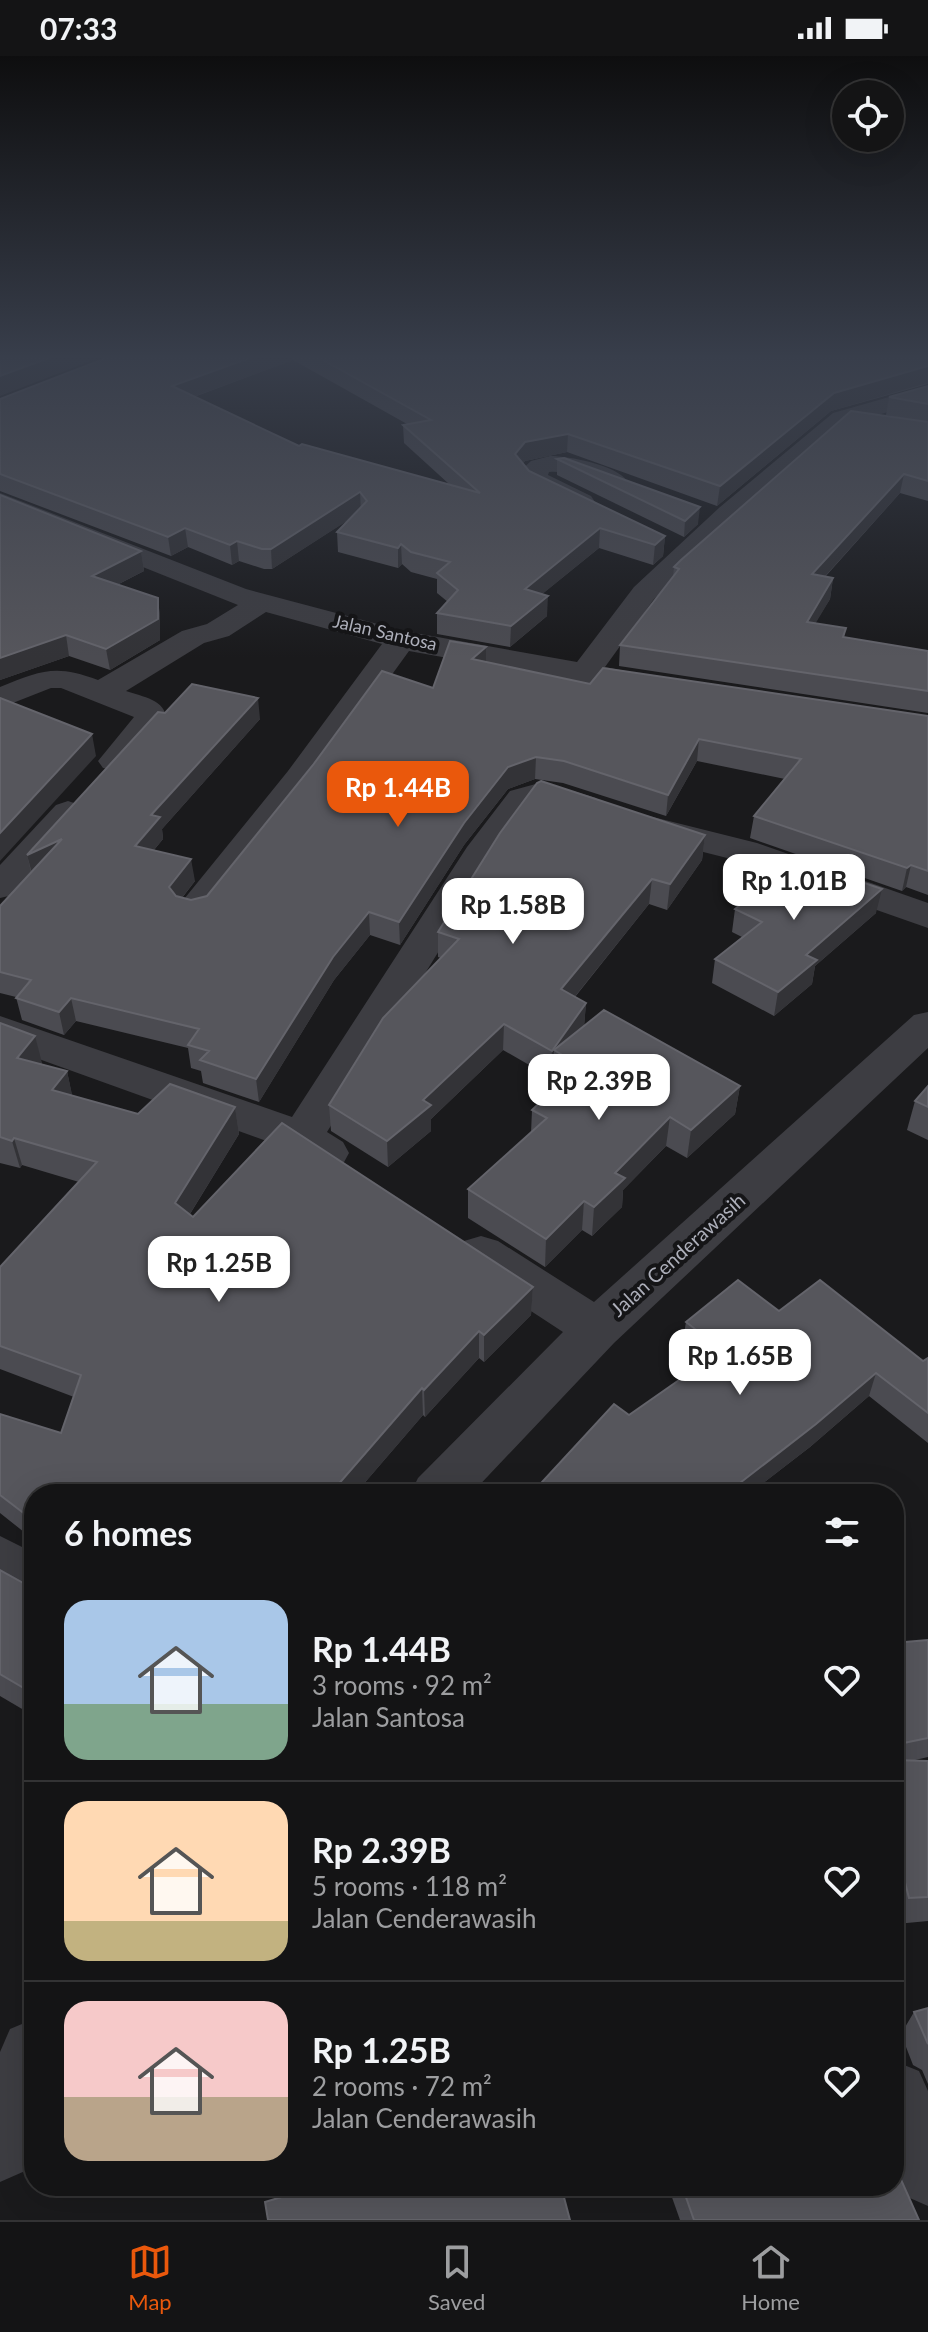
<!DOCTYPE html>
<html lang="en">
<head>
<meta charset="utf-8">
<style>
	body { margin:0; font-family:Lato,sans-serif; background:#1d1d1e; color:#f1f3f6; height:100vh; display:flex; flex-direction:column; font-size:30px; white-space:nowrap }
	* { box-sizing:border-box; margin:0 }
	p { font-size:26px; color:#9d9ea0 }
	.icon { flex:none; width:44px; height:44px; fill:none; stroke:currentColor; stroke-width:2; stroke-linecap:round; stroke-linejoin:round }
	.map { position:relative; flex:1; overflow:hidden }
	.drawer { position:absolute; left:24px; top:1428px; width:880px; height:712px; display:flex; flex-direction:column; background:#141415; border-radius:32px; box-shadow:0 8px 32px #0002,0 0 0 2px #333334 }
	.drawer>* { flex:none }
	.fabs { position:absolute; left:832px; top:24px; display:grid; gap:16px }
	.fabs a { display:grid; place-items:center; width:72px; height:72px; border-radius:50%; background:#141415; box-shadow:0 8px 32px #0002,0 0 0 2px #333334; font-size:40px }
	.price { position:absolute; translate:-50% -68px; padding:0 18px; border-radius:16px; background:#fff; color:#222; font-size:26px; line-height:52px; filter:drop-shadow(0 2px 4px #0008) }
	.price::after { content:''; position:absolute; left:50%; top:48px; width:24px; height:18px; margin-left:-12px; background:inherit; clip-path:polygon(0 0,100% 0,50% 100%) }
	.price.on { background:#ea580c; color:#fff }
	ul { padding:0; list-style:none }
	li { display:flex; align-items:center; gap:24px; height:200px; padding:0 40px }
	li+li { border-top:2px solid #333334 }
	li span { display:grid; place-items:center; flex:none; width:224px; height:160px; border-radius:24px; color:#555 }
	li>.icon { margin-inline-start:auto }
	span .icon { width:96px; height:96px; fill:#fffc; stroke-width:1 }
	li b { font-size:34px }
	h2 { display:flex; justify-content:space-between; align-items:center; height:96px; padding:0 40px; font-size:34px }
	.status { display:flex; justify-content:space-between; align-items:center; height:56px; padding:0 40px; background:#141415; direction:ltr }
	.status svg { height:22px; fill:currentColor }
	.tab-bar { display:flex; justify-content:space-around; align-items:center; height:112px; border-top:2px solid #333334; background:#141415; font-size:22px; color:#9d9ea0 }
	.tab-bar a { display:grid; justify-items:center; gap:4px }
	.tab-bar .on { color:#ea580c }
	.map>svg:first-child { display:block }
</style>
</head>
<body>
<div class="status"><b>07:33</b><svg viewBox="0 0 49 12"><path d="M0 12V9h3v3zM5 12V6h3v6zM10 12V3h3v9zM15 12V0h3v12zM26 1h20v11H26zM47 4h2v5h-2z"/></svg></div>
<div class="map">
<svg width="928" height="2164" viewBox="0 0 928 2164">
	<rect width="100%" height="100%" fill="#1a1a1c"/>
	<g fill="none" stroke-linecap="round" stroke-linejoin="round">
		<g fill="#3d3d42" fill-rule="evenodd">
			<path d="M928,330V344L851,367L740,463L654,543L605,611L668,623L673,630L668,637L657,640L409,595L312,729L208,861L195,864L182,861L176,853L288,715L382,588L266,556L229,580L204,587L126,635C143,641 168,644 166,666C151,688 131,719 103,712L98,705L134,661L61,632H51L0,652V631C41,614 56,608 98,624L182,575L207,568L238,549L0,454V437L246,533L404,575L577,606L634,531L720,451L833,357Z"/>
			<path d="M550,400C569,400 616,409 627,425L623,431C598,437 575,413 549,416L548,419L591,440L595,446L591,452C569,457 531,435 518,417L531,405Z"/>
			<path d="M543,726L596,742L601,749L596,756C574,762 555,743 534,749L497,801L327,1076L343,1086L349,1097L343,1108C319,1115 306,1105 286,1092L0,989V960L292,1061L467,791L510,735Z"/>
			<polygon points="68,745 80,749 86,756 80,763 13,839 0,842 0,809 56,749"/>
			<polygon points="645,759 757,787 928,847 928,872 731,803 632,778 627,770 632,762"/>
			<polygon points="928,956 928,992 614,1287 471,1438 410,1438 418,1422 563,1276 464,1211 457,1198 464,1185 481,1180 498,1185 594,1246 914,959"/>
			<polygon points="0,1480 34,1497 34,1553 0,1536"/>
			<polygon points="34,1963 34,2094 25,2115 0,2126 0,1996 10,1973"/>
			<polygon points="894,2005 919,2015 928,2035 928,2150 903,2139 894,2120"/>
		</g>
	</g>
	<g fill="#4b4b51" fill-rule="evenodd">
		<path d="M114,299H928V328L831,355L717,450L567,396L525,405L523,407L529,415L665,480L663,500L653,509L599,492L542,538L547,560L510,591L437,578V557L448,546L437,537V523L411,516L402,508L398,512L338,496L337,476L351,462L272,513H264L239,505L232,509L188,491L171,500L0,435V343ZM293,304L407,368L403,369L404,387L449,428L299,390L194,341Z"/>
		<polygon points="928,330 928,445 900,437 825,521 833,522 830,543 815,567 846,572 844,581 928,595 928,657 619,610 620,589 673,521 674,511 906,363 886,359 889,341"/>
		<polygon points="557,403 698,468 684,481 557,419"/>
		<polygon points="0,439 141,495 144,515 117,529 158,542 160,562 160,584 110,614 69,600 0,624"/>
		<polygon points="486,606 590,628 928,660 928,839 906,831 902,835 750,782 754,760 785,723 697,705 666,760 563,727 535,723 508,733 464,789 400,889 370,879 334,924 259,1046 203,1027 201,1015 191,1012 188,992 76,965 64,979 22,964 16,941 0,937 0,850 31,816 27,799 165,657 260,663 162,773 163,783 154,794 195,825 182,842 191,844 207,840 433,632"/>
		<polygon points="705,779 702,804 667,854 649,848 575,941 586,947 584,970 740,1030 735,1058 687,1102 666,1090 623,1134 622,1151 592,1180 582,1174 545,1211 468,1162 468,1133 531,1077 532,1054 560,1027 553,1023 553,1018 550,1021 503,994 431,1063 431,1075 388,1111 331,1075 329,1049 441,902 438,901 438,876"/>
		<polygon points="735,853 876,857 815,910 812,928 774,960 712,927 715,903 742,881 732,876"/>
		<polygon points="0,967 42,1007 41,1008 67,1015 72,1040 138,1058 235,1051 239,1078 190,1158 193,1161 533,1231 531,1259 484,1306 479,1302 425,1361 423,1359 355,1438 34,1438 34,1484 0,1457 0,1358 61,1377 74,1341 0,1313 0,1211 79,1126 22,1109 20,1112 0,1107"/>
		<polygon points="928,1030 928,1084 907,1074 915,1045"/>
		<polygon points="779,1255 923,1305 928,1302 928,1387 869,1340 810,1391 749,1438 531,1438 629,1359 704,1306 682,1289 686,1266"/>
		<polygon points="0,1514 34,1533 34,1660 0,1640"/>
		<polygon points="928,1584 928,1701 911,1705 928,1705 928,1865 896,1868 894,1862 894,1587"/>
		<polygon points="928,1952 928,2028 922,2014 913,2009 901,1978 914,1956"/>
		<polygon points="668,2130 894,2130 919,2164 680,2164"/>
	</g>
	<g fill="#333337">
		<polygon points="57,299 106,299 0,340 0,320"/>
		<polygon points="258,299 293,299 293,304 174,348 172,330"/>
		<polygon points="928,310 927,327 831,355 717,450 720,430 834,337"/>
		<polygon points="568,378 567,396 525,405 515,417 515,398 525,386"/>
		<polygon points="904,418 900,437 809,538 812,518"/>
		<polygon points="360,436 361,456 272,513 271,493"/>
		<polygon points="700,451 698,468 684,481 685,465"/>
		<polygon points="185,472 188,491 171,500 168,481"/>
		<polygon points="600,472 599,492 524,553 525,533"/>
		<polygon points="665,480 663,500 653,509 655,489"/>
		<polygon points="237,485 239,505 232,509 230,489"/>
		<polygon points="401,488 402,508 398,512 398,492"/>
		<polygon points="141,495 144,515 95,540 92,520"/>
		<polygon points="833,522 830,543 804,587 807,566"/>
		<polygon points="548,540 547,560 510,591 511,570"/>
		<polygon points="158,542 160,562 160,584 110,614 106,593"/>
		<polygon points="66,579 69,600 0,624 0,602"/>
		<polygon points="486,591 486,612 472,603"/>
		<polygon points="258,642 260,663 162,773 163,783 138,813 135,790 151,759"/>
		<polygon points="92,678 96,700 0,805 0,777"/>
		<polygon points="699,683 697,705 666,760 668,739"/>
		<polygon points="536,701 535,723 508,733 464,789 400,889 399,866 464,767 508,711"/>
		<polygon points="705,779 702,804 667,854 670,828"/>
		<polygon points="62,783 33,821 27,799"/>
		<polygon points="191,803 195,825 173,853 169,831"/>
		<polygon points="911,809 906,831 902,835 907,812"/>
		<polygon points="652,823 649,848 560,959 561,933"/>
		<polygon points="882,833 876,857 815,910 812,928 774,960 778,936 806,899"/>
		<polygon points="369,856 370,879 334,924 259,1046 256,1023 333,901"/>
		<polygon points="71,942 76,965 64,979 59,956"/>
		<polygon points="586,947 584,973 554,994 553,1018 550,1021 552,995"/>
		<polygon points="504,968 503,994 431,1063 431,1075 388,1111 387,1085 423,1044"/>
		<polygon points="35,980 42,1007 24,1030 17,1002"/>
		<polygon points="67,1015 73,1043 52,1034"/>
		<polygon points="740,1030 735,1058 687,1102 691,1074"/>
		<polygon points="235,1051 239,1078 180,1174 175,1147"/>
		<polygon points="670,1061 666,1090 623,1134 622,1151 592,1180 594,1151 615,1117"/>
		<polygon points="14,1082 22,1109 20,1112 12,1085"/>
		<polygon points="584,1145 582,1174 545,1211 546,1183"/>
		<polygon points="533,1231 531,1259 484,1306 484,1279"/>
		<polygon points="479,1275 479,1302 425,1361 424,1334"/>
		<polygon points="876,1317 869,1340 810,1391 749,1438 726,1438"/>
		<polygon points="422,1332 423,1359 355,1438 330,1438"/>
	</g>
	<g fill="#56565c" stroke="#64646b" stroke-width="2">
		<polygon points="0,299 57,299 0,320"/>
		<polygon points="114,299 258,299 172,330 299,390 302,388 480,437 403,369 431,364 314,299 928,299 928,310 834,337 720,430 568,378 525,386 515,398 529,415 665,480 655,489 600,472 525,533 548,540 511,570 437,557 458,534 437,517 450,506 411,496 401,488 398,492 337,476 367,445 360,436 271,493 262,493 237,485 230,489 185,472 168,481 0,418 0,343"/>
		<polygon points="928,330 928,348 889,341"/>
		<polygon points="851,355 928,366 928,425 904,418 812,518 833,522 807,566 846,572 843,581 928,595 928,635 620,589 679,513 674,511 681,504"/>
		<polygon points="564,402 700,451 685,465 557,403"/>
		<polygon points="0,439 141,495 92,520 158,542 158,563 106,593 66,579 0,602"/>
		<polygon points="450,585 486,591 472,603 590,628 603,612 928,660 928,815 911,809 907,812 754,760 801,703 699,683 668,739 564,705 536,701 508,711 464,767 399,866 369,856 333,901 256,1023 200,1004 209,995 188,989 199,973 71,942 59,956 16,942 31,924 0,916 0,850 62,783 27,799 158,656 165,657 192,628 258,642 151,759 160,761 135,790 191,803 169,831 176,840 191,844 207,840 313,709 382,615 433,632"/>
		<polygon points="0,642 92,678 0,777"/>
		<polygon points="541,725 705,779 670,828 652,823 561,933 586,947 552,995 504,968 423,1044 431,1049 387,1085 329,1049 383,962 459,883 438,876 500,777 537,727"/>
		<polygon points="796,804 882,833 806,899 817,904 778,936 715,903 762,866 735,853"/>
		<polygon points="604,954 740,1030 691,1074 670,1061 615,1117 625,1122 594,1151 584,1145 546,1183 468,1133 547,1062 532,1054 579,1009 554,994"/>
		<polygon points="0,967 35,980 17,1002 67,1015 52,1034 138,1058 170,1028 235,1051 175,1147 193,1161 282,1067 533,1231 484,1279 479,1275 424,1334 422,1332 330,1438 34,1438 34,1465 0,1439 0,1358 61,1377 81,1319 0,1290 0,1211 97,1106 14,1082 12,1085 0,1081"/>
		<polygon points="928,1030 928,1051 915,1045"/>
		<polygon points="738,1224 779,1255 820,1224 923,1305 928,1302 928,1357 876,1317 816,1368 727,1437 729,1438 531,1438 614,1348 629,1359 722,1294 686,1266"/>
		<polygon points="490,1432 497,1438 484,1438"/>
		<polygon points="0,1514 34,1533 34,1638 0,1618"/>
		<polygon points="928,1584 928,1682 894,1689 894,1587"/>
		<polygon points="894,1704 928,1705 928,1841 909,1842 894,1783"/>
		<polygon points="928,1952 928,1988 914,1956"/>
		<polygon points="894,2108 919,2164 694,2164 682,2130 894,2130"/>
		<polygon points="318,2130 561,2130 570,2164 268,2164 265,2146"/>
	</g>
	<linearGradient id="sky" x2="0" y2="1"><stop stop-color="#0e0e0f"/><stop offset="0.5" stop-color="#383e4b"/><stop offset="1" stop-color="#383e4b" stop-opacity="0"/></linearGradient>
	<rect width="928" height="602" fill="url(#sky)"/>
	<g text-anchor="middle" stroke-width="8" stroke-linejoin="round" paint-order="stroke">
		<g font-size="18" fill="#adafba" stroke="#151517">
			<text transform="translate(385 577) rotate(13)" y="6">Jalan Santosa</text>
		</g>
		<g font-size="20" fill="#adafba" stroke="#151517">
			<text transform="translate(678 1199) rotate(-42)" y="7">Jalan Cenderawasih</text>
		</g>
	</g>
</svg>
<div class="fabs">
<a><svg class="icon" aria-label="locate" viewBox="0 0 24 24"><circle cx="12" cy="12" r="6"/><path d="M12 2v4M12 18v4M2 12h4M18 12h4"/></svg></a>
</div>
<b class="price on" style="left:398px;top:773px">Rp 1.44B</b>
<b class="price" style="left:794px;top:866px">Rp 1.01B</b>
<b class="price" style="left:513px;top:890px">Rp 1.58B</b>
<b class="price" style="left:599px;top:1066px">Rp 2.39B</b>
<b class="price" style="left:219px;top:1248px">Rp 1.25B</b>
<b class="price" style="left:740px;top:1341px">Rp 1.65B</b>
<section class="drawer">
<h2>6 homes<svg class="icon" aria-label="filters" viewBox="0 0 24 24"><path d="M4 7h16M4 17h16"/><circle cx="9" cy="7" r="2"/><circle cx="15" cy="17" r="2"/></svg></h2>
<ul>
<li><span style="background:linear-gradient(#a9c7e8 65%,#7fa58c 0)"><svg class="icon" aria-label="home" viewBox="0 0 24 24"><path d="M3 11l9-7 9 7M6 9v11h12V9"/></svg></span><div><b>Rp 1.44B</b><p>3 rooms · 92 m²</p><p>Jalan Santosa</p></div><svg class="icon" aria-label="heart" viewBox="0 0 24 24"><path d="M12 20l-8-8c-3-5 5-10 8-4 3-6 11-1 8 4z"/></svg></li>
<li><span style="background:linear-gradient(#ffd9b3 75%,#c2b280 0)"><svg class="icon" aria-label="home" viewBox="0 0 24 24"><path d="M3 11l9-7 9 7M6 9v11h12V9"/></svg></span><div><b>Rp 2.39B</b><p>5 rooms · 118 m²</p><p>Jalan Cenderawasih</p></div><svg class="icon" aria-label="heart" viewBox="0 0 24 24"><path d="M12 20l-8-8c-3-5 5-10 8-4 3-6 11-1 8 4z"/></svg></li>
<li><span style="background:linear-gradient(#f6c9c9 60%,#b9a48a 0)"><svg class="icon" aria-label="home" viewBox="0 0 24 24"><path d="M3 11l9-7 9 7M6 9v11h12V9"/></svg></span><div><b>Rp 1.25B</b><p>2 rooms · 72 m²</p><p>Jalan Cenderawasih</p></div><svg class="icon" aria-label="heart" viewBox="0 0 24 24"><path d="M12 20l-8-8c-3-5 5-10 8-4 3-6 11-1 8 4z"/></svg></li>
</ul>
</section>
</div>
<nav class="tab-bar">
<a class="on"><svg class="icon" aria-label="map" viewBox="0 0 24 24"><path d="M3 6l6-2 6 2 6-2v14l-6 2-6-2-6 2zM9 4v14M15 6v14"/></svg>Map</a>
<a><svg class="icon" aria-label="saved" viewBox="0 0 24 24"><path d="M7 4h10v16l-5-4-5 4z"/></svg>Saved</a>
<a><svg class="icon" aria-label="home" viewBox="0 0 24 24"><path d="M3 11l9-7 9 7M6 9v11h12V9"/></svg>Home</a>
</nav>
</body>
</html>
